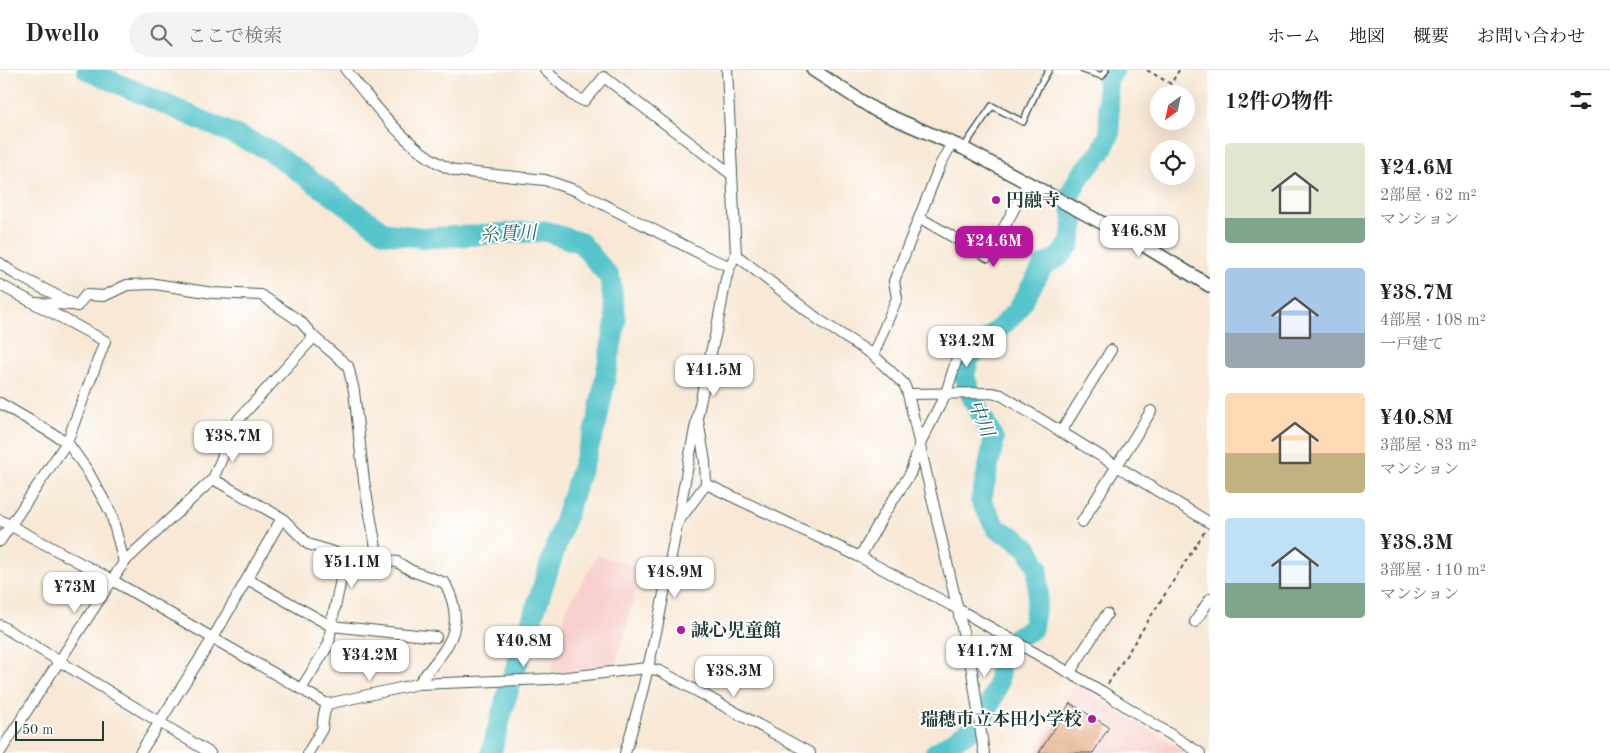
<!DOCTYPE html>
<html lang="ja">
<head>
<meta charset="utf-8">
<style>
	body { margin:0; font-family:"Old Standard TT","Noto Serif JP",serif; background:#f2f2f2; color:#222; height:100vh; display:flex; flex-direction:column; font-size:19px; white-space:nowrap }
	* { box-sizing:border-box; margin:0 }
	p { font-size:16px; color:#767676 }
	.icon { flex:none; width:28px; height:28px; fill:none; stroke:currentColor; stroke-width:2; stroke-linecap:round; stroke-linejoin:round }
	.map { position:relative; flex:1; overflow:hidden }
	.details { display:flex; flex-direction:column; background:#fff; width:400px }
	.details>* { flex:none }
	.needle { width:32px; rotate:213deg }
	.tools { position:absolute; left:1150px; top:15px; display:grid; gap:10px }
	.tools a { display:grid; place-items:center; width:45px; height:45px; border-radius:50%; background:#fff; box-shadow:0 5px 20px #0002; font-size:25px }
	.scale { position:absolute; left:15px; bottom:12px; width:89px; box-sizing:border-box; padding-left:5px; border:2px solid #1f3d34; border-top:0; font-size:14px; line-height:18px; white-space:nowrap; color:#1f3d34; -webkit-text-stroke:4px #fff; paint-order:stroke }
	.price { position:absolute; translate:-50% -42px; padding:0 11px; border-radius:10px; background:#fff; color:#222; font-size:16px; line-height:32px; filter:drop-shadow(0 1px 2px #0008) }
	.price::after { content:''; position:absolute; left:50%; top:30px; width:15px; height:11px; margin-left:-8px; background:inherit; clip-path:polygon(0 0,100% 0,50% 100%) }
	.price.selected { background:#b5179e; color:#fff }
	ul { padding:0; list-style:none }
	li { display:flex; align-items:center; gap:15px; height:125px; padding:0 15px }
	li span { display:grid; place-items:center; flex:none; width:140px; height:100px; border-radius:5px; color:#555 }
	li>.icon { margin-inline-start:auto }
	span .icon { width:60px; height:60px; fill:#fffc; stroke-width:1 }
	li b { font-size:21px }
	h2 { display:flex; justify-content:space-between; align-items:center; height:60px; padding:0 15px; font-size:21px }
	header { display:flex; align-items:center; gap:30px; box-sizing:border-box; height:70px; padding:0 25px; background:#fff; border-bottom:1px solid #e0e0e0 }
	header strong { font-size:24px }
	nav { display:flex; gap:28px; margin-inline-start:auto; font-size:18px }
	.search { width:350px; height:45px; background:#f2f2f2; display:flex; align-items:center; gap:12px; box-sizing:border-box; padding:0 18px; border-radius:28px; color:#767676; font-size:19px }
	main { display:flex; flex:1; min-height:0 }
	.map>svg:first-child { display:block }
</style>
</head>
<body>
<header>
<strong>Dwello</strong>
<div class="search"><svg class="icon" aria-label="search" viewBox="0 0 24 24"><circle cx="10" cy="10" r="6"/><path d="M15 15l6 6"/></svg>ここで検索</div>
<nav><a>ホーム</a><a>地図</a><a>概要</a><a>お問い合わせ</a></nav>
</header>
<main>
<div class="map">
<svg width="1210" height="683" viewBox="0 0 1210 683">
	<rect width="100%" height="100%" fill="#fff"/>
	<filter id="ink" filterUnits="userSpaceOnUse"><feTurbulence type="fractalNoise" baseFrequency=".02" numOctaves="2"/><feDisplacementMap in="SourceGraphic" scale="10" xChannelSelector="R" yChannelSelector="G"/><feConvolveMatrix kernelMatrix="1 2 1 2 8 2 1 2 1" color-interpolation-filters="sRGB"/></filter>
	<filter id="wash" filterUnits="userSpaceOnUse"><feTurbulence type="fractalNoise" baseFrequency=".0096" numOctaves="4" result="noise"/><feDisplacementMap in="SourceGraphic" scale="20" xChannelSelector="R" yChannelSelector="G"/><feGaussianBlur stdDeviation="1.12" result="paint"/><feColorMatrix in="noise" values="0 0 0 0 0 0 0 0 0 0 0 0 0 0 0 0 0 1.4 0 .05"/><feComposite in="paint" operator="in"/></filter>
	<g filter="url(#wash)">
		<rect width="100%" height="100%" fill="#f8e8d5"/>
		<g fill="#f7d0cd">
			<polygon points="598,485 642,499 615,596 551,602 567,537"/>
			<polygon points="1075,615 1187,683 1033,683"/>
		</g>
		<g fill="none" stroke-linecap="round" stroke-linejoin="round">
			<g stroke="#57c5cb" stroke-width="21">
				<polyline points="87,0 267,79 385,163 426,168 545,161 581,173 610,208 616,250 597,352 506,628 491,683"/>
				<polyline points="935,683 974,658 988,639 998,614 1002,575 1032,559 1038,525 1038,498 1028,479 1015,468 997,459 981,431 994,370 972,327 964,305 970,287 1016,242 1044,195 1060,186 1070,174 1074,150 1069,126 1080,106 1101,82 1110,63 1107,11 1114,0"/>
			</g>
		</g>
		<g id="blocks">
			<polygon fill="#dc9462" points="1070,633 1109,657 1093,683 1039,683"/>
		</g>
	</g>
	<g filter="url(#ink)">
		<use href="#blocks" fill-opacity="0" stroke="#40574c" stroke-width="1"/>
		<g fill="none" stroke-linecap="round" stroke-linejoin="round">
			<g stroke="#40574c" stroke-width="8">
				<g id="service">
					<polyline points="1083,0 1102,6 1106,0"/>
					<polyline points="964,77 992,36 1023,52 1038,18 1049,0"/>
				</g>
			</g>
			<g stroke="#40574c" stroke-width="12">
				<g id="minor">
					<path d="M346,0C374,34 414,89 457,101L545,110L577,121L709,188L729,196"/>
					<polyline points="545,0 574,26 584,31 604,7 731,104"/>
					<polyline points="920,148 988,187 1028,113"/>
					<polyline points="736,185 819,250 873,285 904,314 908,324 972,601 984,683"/>
					<polyline points="0,193 15,204 77,236"/>
					<polyline points="0,215 105,271 67,372 0,471"/>
					<polyline points="37,233 72,235"/>
					<path d="M77,236L86,225L104,226L127,215L155,214L213,223L261,225L301,252L314,267L348,296L354,321L364,411L378,489L397,492L412,501L445,513C469,560 446,578 418,614"/>
					<polyline points="873,285 897,228 894,211 940,95 952,73"/>
					<polyline points="908,324 991,323 1001,325 1210,453"/>
					<polyline points="0,333 67,372 87,400 111,443 124,492"/>
					<polyline points="698,350 705,392 706,414"/>
					<polyline points="1061,362 1111,280"/>
					<polyline points="282,448 308,474 346,486"/>
					<polyline points="0,450 112,510 327,634 418,614 550,609 647,598 660,601 810,683"/>
					<polyline points="678,452 706,414 860,487 958,539 1103,622 1200,683"/>
					<polyline points="1082,452 1151,341"/>
					<polyline points="860,487 884,444 910,404 920,374 946,323 957,288 974,265"/>
					<polyline points="247,509 331,556 436,567"/>
					<polyline points="1195,552 1210,529"/>
					<polyline points="0,555 210,683"/>
					<polyline points="1070,602 1107,544"/>
					<polyline points="301,619 329,574 331,556 346,486 378,489"/>
					<polyline points="0,682 124,492 213,409 238,350 314,267"/>
					<polyline points="140,683 213,568 282,448 213,409"/>
					<polyline points="308,683 322,659 324,644 327,634"/>
					<path d="M625,683C665,554 680,418 710,287C713,273 717,260 719,246C724,225 724,203 736,185L727,0"/>
				</g>
			</g>
			<g stroke="#40574c" stroke-width="15">
				<polyline id="tertiary" points="813,0 875,40 963,78 1143,175 1210,216"/>
			</g>
			<g stroke="#40574c" stroke-width="2" stroke-dasharray="4 4" stroke-linecap="butt">
				<polyline points="1147,0 1171,14 1179,0"/>
				<polyline points="1108,614 1205,461"/>
			</g>
			<use href="#service" stroke="#fff" stroke-width="5"/>
			<use href="#minor" stroke="#fff" stroke-width="10"/>
			<use href="#tertiary" stroke="#fff" stroke-width="12"/>
		</g>
	</g>
	<g fill="#b5179e" stroke="#fff" stroke-width="2">
		<circle cx="996" cy="130" r="5"/>
		<circle cx="681" cy="560" r="5"/>
		<circle cx="1092" cy="649" r="5"/>
	</g>
	<g text-anchor="middle" stroke-width="4" stroke-linejoin="round" paint-order="stroke">
		<g font-size="18" font-weight="bold" fill="#1f3d34" stroke="#fff" text-anchor="start">
			<text x="1006" y="136">円融寺</text>
			<text x="691" y="566">誠心児童館</text>
			<text x="1082" y="655" text-anchor="end">瑞穂市立本田小学校</text>
		</g>
		<g font-size="19" font-style="italic" fill="#306661" stroke="#fff">
			<text transform="translate(508 163) rotate(-3)" y="7">糸貫川</text>
			<text transform="translate(982 348) rotate(68)" y="7">中川</text>
		</g>
	</g>
</svg>
<div class="tools">
<a><svg class="needle" viewBox="-14 -14 28 28"><path d="M0-13l5 13h-10z" fill="#e53935"/><path d="M0 13l5-13h-10z" fill="#767676"/></svg></a>
<a><svg class="icon" aria-label="locate" viewBox="0 0 24 24"><circle cx="12" cy="12" r="6"/><path d="M12 2v4M12 18v4M2 12h4M18 12h4"/></svg></a>
</div>
<div class="scale">50 m</div>
<b class="price" style="left:1139px;top:188px">¥46.8M</b>
<b class="price selected" style="left:994px;top:198px">¥24.6M</b>
<b class="price" style="left:967px;top:298px">¥34.2M</b>
<b class="price" style="left:714px;top:327px">¥41.5M</b>
<b class="price" style="left:233px;top:393px">¥38.7M</b>
<b class="price" style="left:352px;top:519px">¥51.1M</b>
<b class="price" style="left:675px;top:529px">¥48.9M</b>
<b class="price" style="left:75px;top:544px">¥73M</b>
<b class="price" style="left:524px;top:598px">¥40.8M</b>
<b class="price" style="left:985px;top:608px">¥41.7M</b>
<b class="price" style="left:370px;top:612px">¥34.2M</b>
<b class="price" style="left:734px;top:628px">¥38.3M</b>
</div>
<section class="details">
<h2>12件の物件<svg class="icon" aria-label="filters" viewBox="0 0 24 24"><path d="M4 7h16M4 17h16"/><circle cx="9" cy="7" r="2"/><circle cx="15" cy="17" r="2"/></svg></h2>
<ul>
<li><span style="background:linear-gradient(#dfe7d0 75%,#7fa58c 0)"><svg class="icon" aria-label="home" viewBox="0 0 24 24"><path d="M3 11l9-7 9 7M6 9v11h12V9"/></svg></span><div><b>¥24.6M</b><p>2部屋 · 62 m²</p><p>マンション</p></div></li>
<li><span style="background:linear-gradient(#a9c7e8 65%,#9aa5b1 0)"><svg class="icon" aria-label="home" viewBox="0 0 24 24"><path d="M3 11l9-7 9 7M6 9v11h12V9"/></svg></span><div><b>¥38.7M</b><p>4部屋 · 108 m²</p><p>一戸建て</p></div></li>
<li><span style="background:linear-gradient(#ffd9b3 60%,#c2b280 0)"><svg class="icon" aria-label="home" viewBox="0 0 24 24"><path d="M3 11l9-7 9 7M6 9v11h12V9"/></svg></span><div><b>¥40.8M</b><p>3部屋 · 83 m²</p><p>マンション</p></div></li>
<li><span style="background:linear-gradient(#bfe0f5 65%,#7fa58c 0)"><svg class="icon" aria-label="home" viewBox="0 0 24 24"><path d="M3 11l9-7 9 7M6 9v11h12V9"/></svg></span><div><b>¥38.3M</b><p>3部屋 · 110 m²</p><p>マンション</p></div></li>
</ul>
</section>
</main>
</body>
</html>
